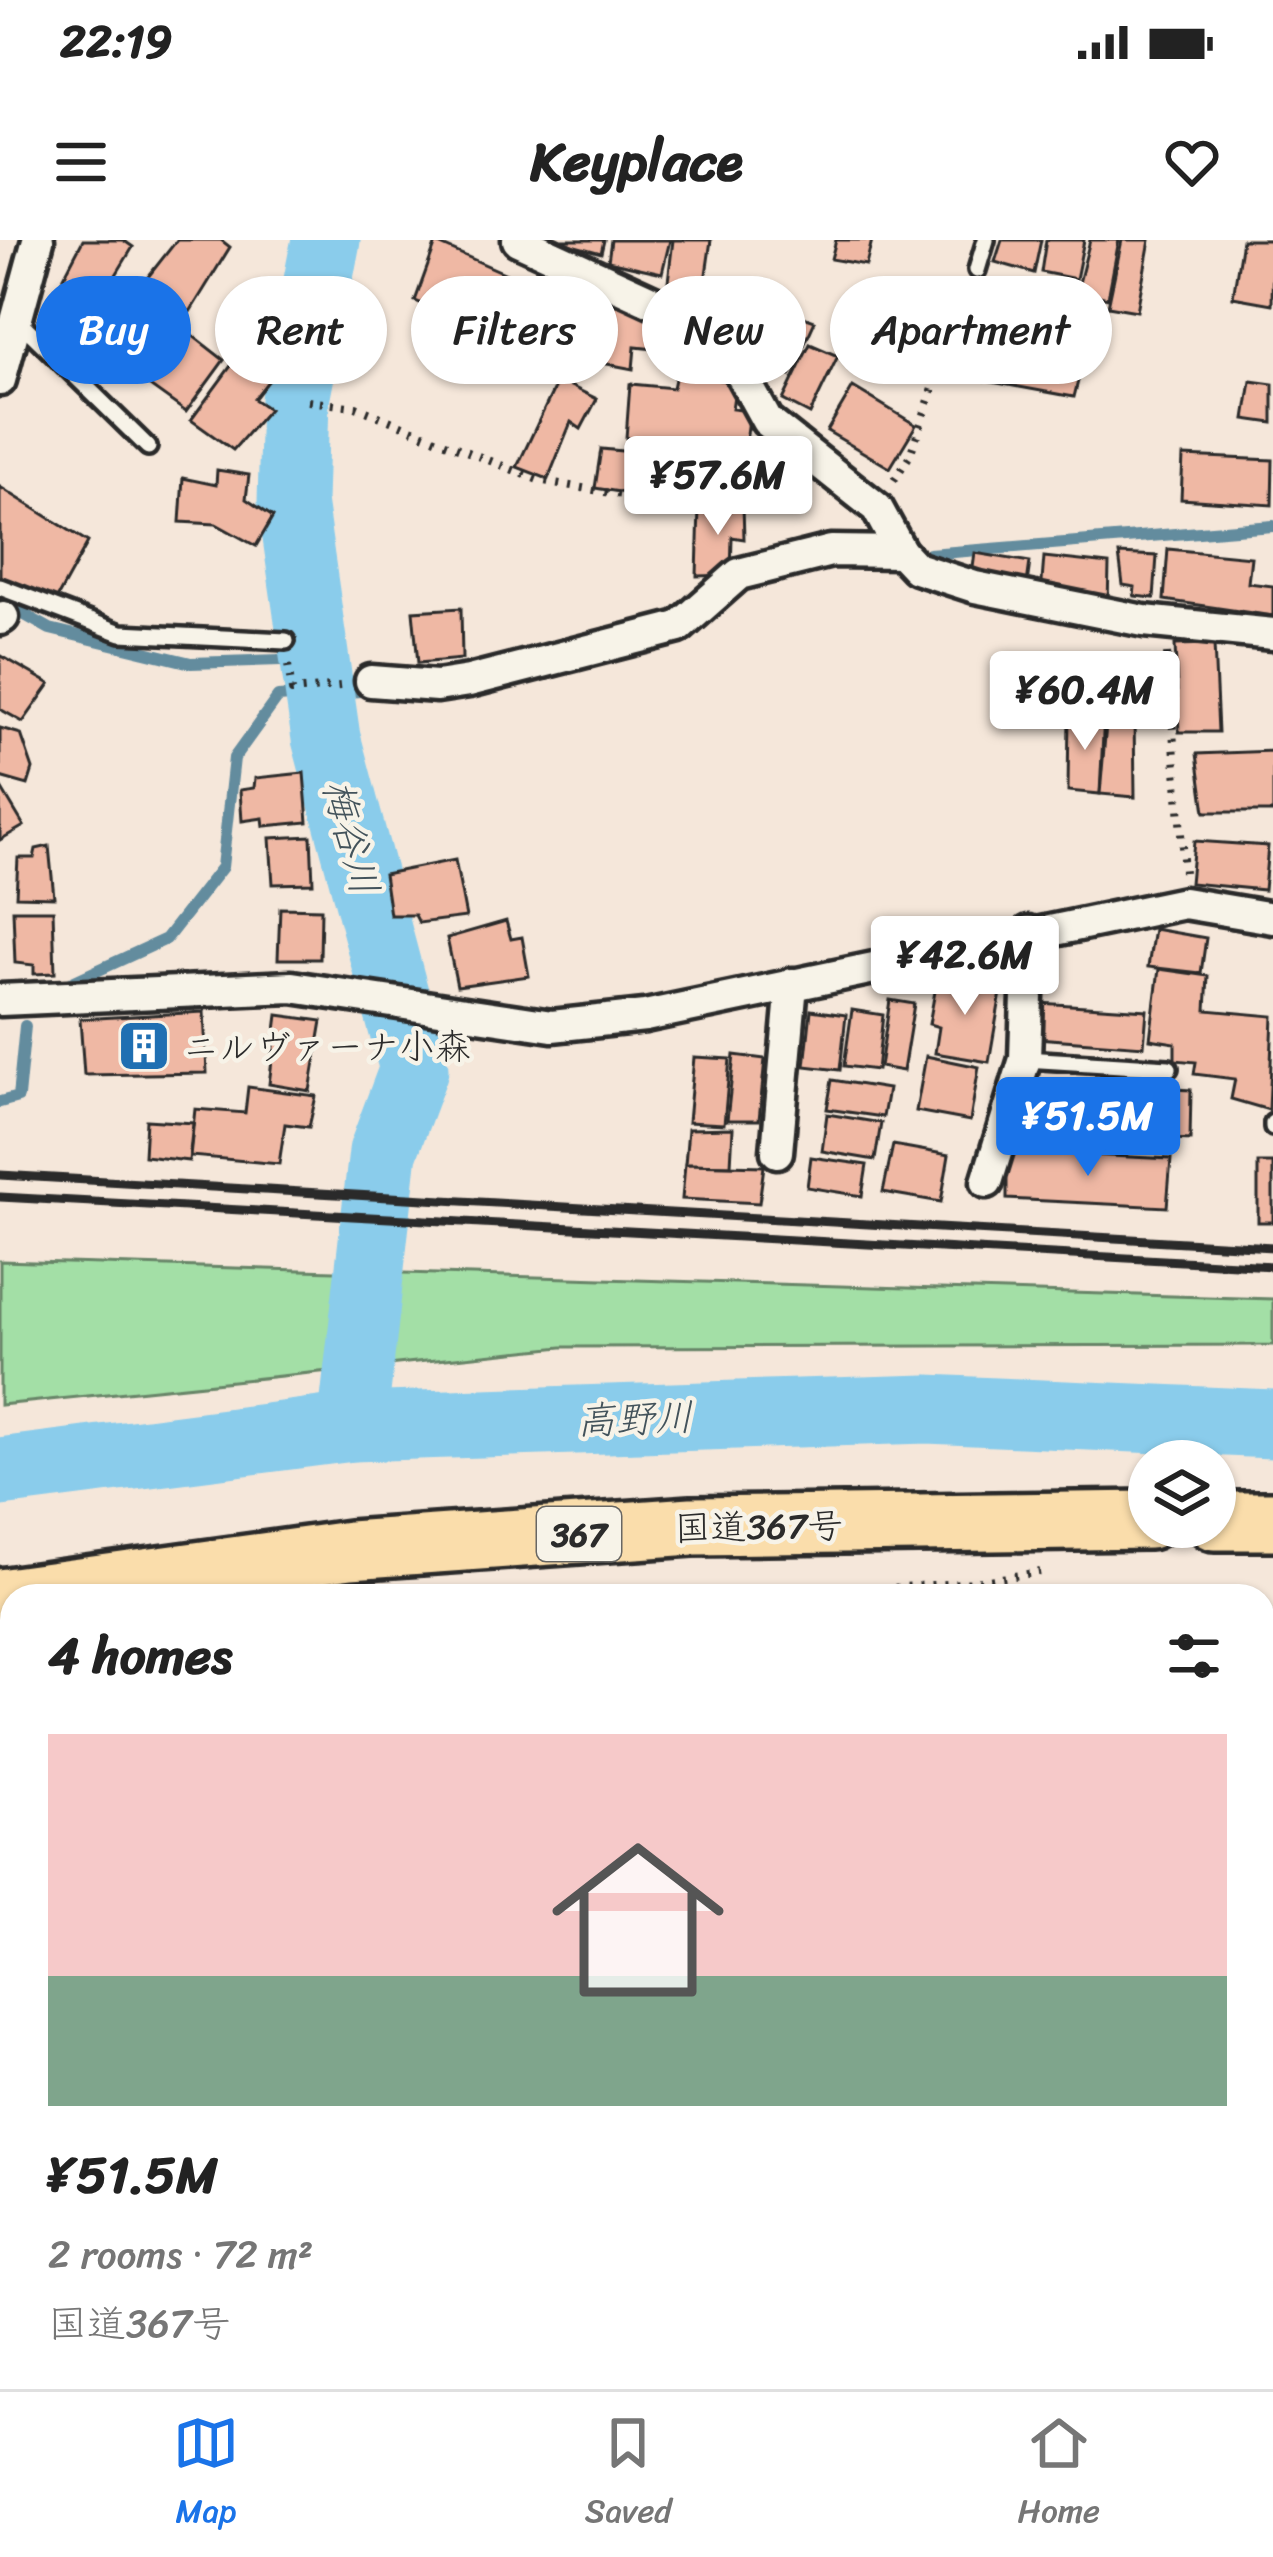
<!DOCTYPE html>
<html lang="en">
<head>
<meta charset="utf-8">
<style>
	body { margin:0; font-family:Sriracha,"Klee One",sans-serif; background:#f2f2f2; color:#222; height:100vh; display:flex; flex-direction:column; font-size:45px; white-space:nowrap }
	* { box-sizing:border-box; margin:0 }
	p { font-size:39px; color:#767676 }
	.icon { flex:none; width:66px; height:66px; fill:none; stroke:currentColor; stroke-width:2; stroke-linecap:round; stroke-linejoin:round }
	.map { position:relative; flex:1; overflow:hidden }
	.sheet { position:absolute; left:0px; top:1344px; width:1275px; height:807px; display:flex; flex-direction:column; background:#fff; border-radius:36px 36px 0 0; box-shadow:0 3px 9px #0004 }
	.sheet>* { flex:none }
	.banner { position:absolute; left:36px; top:36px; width:1203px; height:108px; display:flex; gap:24px }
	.tools { position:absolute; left:1128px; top:1200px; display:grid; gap:24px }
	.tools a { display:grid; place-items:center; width:108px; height:108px; border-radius:50%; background:#fff; box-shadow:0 3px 9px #0004; font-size:60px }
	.price { position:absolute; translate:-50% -102px; padding:0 27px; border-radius:12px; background:#fff; color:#222; font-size:39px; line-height:78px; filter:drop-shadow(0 3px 6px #0008) }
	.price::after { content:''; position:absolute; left:50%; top:72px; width:36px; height:27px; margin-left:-18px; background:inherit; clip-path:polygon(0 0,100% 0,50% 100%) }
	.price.active { background:#1a73e8; color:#fff }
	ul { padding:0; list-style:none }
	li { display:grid; align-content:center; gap:24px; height:636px; padding:0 48px }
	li+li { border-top:3px solid #e0e0e0 }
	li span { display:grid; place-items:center; height:372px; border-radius:0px; color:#555 }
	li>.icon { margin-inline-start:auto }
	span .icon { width:216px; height:216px; fill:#fffc; stroke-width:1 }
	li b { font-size:51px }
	h2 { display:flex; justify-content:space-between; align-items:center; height:144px; padding:0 48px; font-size:51px }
	.chip { padding:0 42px; border-radius:54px; background:#fff; box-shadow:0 3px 9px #0004; font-size:42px; line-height:108px }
	.chip.active { background:#1a73e8; color:#fff }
	.status { display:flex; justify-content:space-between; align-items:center; height:84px; padding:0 60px; background:#fff; direction:ltr }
	.status svg { height:33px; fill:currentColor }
	header { display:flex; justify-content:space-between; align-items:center; height:156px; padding:0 48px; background:#fff; font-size:54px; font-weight:800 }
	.tab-bar { display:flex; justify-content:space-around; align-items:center; height:168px; border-top:3px solid #e0e0e0; background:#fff; font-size:33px; color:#767676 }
	.tab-bar a { display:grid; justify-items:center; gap:6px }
	.tab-bar .active { color:#1a73e8 }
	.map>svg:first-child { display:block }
</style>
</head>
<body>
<div class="status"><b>22:19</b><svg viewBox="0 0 49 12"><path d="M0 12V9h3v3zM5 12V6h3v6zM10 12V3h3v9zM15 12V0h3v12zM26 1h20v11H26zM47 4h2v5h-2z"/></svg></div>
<header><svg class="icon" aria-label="menu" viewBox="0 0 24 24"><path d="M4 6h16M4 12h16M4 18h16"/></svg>Keyplace<svg class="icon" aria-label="heart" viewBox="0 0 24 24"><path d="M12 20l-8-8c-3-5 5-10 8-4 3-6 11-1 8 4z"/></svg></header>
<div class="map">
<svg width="1273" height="2149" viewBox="0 0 1273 2149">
	<rect width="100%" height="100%" fill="#f5e7da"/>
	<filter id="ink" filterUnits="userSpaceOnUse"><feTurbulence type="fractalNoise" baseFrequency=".00833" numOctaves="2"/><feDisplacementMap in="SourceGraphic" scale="24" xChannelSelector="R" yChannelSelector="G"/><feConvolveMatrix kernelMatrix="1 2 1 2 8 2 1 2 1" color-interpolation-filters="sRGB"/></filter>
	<g filter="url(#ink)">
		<g fill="#a3dfa6" stroke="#678568" stroke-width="3">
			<polygon points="0,1021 1273,1059 1273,1105 562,1107 0,1165"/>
			<polygon points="0,1569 12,1570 12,2139 1263,2139 1263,1719 1273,1717 1273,2149 0,2149"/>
		</g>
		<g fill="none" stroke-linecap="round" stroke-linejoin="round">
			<g stroke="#648c9e" stroke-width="12">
				<polyline points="929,314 1273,286"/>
				<polyline points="0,361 50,389 191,423 313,419"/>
				<polyline points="64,746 166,699 222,627 234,518 278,457 375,450"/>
				<polyline points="0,862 18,857 25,786"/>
				<polyline points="0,1409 12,1410"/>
				<polyline points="1263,1705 1273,1665"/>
				<polyline points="613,2149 616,2139"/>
			</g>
			<g stroke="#8acceb" stroke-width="69">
				<polyline points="326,0 295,160 292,262 326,498 414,829 383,912 352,1187"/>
				<polyline points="0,1232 352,1187 927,1169 1273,1184"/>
			</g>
		</g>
		<g fill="#efb8a4" stroke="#2b2b2b" stroke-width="3">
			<polygon points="83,0 123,0 133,7 86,84 50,63"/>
			<polygon points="177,0 221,0 230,7 190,72 144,42"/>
			<polygon points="553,0 604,0 601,13"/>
			<polygon points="611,0 670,0 662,33 608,21"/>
			<polygon points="673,0 711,0 702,62 666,58"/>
			<polygon points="836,0 872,0 866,25 831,19"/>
			<polygon points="1002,0 1041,0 1034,33 995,22"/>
			<polygon points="1046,0 1084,0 1076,39 1041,32"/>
			<polygon points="1090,0 1119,0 1108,58 1077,51"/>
			<polygon points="1122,0 1150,0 1137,71 1108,66"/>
			<polygon points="1242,0 1273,0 1272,64 1233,57"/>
			<polygon points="436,3 511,36 486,90 415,61"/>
			<polygon points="541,42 572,51 558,105 525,95"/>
			<polygon points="730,46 781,52 772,96 725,89"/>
			<polygon points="113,55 159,84 125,130 82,104"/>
			<polygon points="573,58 608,66 595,120 561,111"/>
			<polygon points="611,64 661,76 655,109 635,107 633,129 602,123"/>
			<polygon points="790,72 815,81 790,136 766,128"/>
			<polygon points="978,75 1038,89 1037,118 1082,125 1074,157 965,137"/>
			<polygon points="179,85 224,120 186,172 140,139"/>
			<polygon points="810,104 838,116 810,174 783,160"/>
			<polygon points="236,119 269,140 254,159 269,169 233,210 191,180"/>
			<polygon points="676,134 736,142 732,169 750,171 745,210 626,198 630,144 673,148"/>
			<polygon points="558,140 597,159 581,189 571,182 548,239 517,227"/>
			<polygon points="1251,141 1273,144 1273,183 1245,179"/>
			<polygon points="853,147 916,185 890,228 827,191"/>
			<polygon points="634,203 693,212 688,247 678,246 674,261 595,248 601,209 633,212"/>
			<polygon points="1183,216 1273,220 1272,265 1181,259"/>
			<polygon points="217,230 249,235 246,259 273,277 256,306 216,284 180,282 183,238 216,245"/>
			<polygon points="0,247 88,302 51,369 0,336"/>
			<polygon points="743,265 744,299 732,297 731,335 697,336 699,267"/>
			<polygon points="1168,309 1251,317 1248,343 1273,346 1273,376 1164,360"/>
			<polygon points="975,313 1030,322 1026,351 971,342"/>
			<polygon points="1119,314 1157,316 1154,358 1134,356 1135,347 1123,345"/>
			<polygon points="1044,317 1109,324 1108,365 1041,354"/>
			<polygon points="461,368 462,419 418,423 413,371"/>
			<polygon points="1214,404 1218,492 1179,492 1175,405"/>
			<polygon points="0,415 50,444 23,482 0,469"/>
			<polygon points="1104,473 1100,554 1068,551 1069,475"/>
			<polygon points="1107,473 1134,475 1135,557 1100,554"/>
			<polygon points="0,488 21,494 33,529 28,545 0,537"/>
			<polygon points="1273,511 1273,572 1205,572 1197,514"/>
			<polygon points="304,533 308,582 264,586 263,578 242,581 240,550 254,548 255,538"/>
			<polygon points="0,546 24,586 0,600"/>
			<polygon points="311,596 313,643 273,644 270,598"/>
			<polygon points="1194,601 1268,606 1264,650 1190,643"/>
			<polygon points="49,606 54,657 16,656 18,618 34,618 36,609"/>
			<polygon points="455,620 466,677 419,683 415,675 390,675 384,634"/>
			<polygon points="280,668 321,669 320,719 278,719"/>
			<polygon points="13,670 53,670 55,733 34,734 34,725 15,723"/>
			<polygon points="506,681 511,699 522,697 529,736 457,746 447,698"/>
			<polygon points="1154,689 1206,698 1201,733 1148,727"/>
			<polygon points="1159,729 1208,736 1206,770 1273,776 1269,870 1231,859 1235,839 1194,834 1196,822 1175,820 1175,803 1150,799"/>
			<polygon points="938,735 1002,747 989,822 935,813 939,787 929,784"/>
			<polygon points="890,760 914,764 903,831 880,827"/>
			<polygon points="1039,763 1147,770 1144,806 1037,798"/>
			<polygon points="811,770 846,775 840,830 805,826"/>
			<polygon points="852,770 883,775 877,830 844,826"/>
			<polygon points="204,772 207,833 84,835 80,779"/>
			<polygon points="278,775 322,781 310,851 269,844"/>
			<polygon points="734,815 765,819 759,880 727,880"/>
			<polygon points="926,816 979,827 970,881 916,871"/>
			<polygon points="694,817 730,819 724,884 688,882"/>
			<polygon points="832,840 888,849 883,877 827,869"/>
			<polygon points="1056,843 1191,850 1190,900 1056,893"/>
			<polygon points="248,847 316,856 309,887 285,884 279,924 190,916 195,869 245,873"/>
			<polygon points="827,874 881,883 875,920 822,911"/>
			<polygon points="146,880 193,883 189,921 144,916"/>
			<polygon points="733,888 731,925 685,924 688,889"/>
			<polygon points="893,905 949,915 941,962 883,952"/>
			<polygon points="1007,911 1171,919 1167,967 1007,959"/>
			<polygon points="811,917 867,925 862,956 807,947"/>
			<rect x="1258" y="923" width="15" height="59"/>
			<polygon points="685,924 764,926 759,963 682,959"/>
			<polygon points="1099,1346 1100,1356 968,1356"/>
			<polygon points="1263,1372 1273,1374 1263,1419"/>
			<polygon points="1263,1452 1273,1454 1273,1483 1263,1481"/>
		</g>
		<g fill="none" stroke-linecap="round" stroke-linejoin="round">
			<g stroke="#2b2b2b" stroke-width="24">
				<g id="lane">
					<polyline points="977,30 986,0"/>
					<polyline points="19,81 148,207"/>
					<polyline points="0,347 121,393 286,401"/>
					<polyline points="1025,819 1169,828"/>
					<polyline points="1273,883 1273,887"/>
				</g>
			</g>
			<g stroke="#2b2b2b" stroke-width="39">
				<g id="street">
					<polyline points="518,0 693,80 728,110 767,181 877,268 901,312 916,328 975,347 1144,381 1273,394"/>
					<polyline points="0,140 38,0"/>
					<polyline points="0,379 3,377"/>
					<polyline points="371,441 437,446 469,441 679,387 739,334 831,311 901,312"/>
					<polyline points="0,760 292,747 552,786 645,776 1184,663 1273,678"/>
					<polyline points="777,912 792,744"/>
					<polyline points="987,942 1025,819 1029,692"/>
					<polyline points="308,1356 312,1316"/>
				</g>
			</g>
			<g stroke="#2b2b2b" stroke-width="66">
				<g id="highway">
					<polyline points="1215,1281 1273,1281"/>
					<polyline points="0,1358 350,1310 692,1286 1149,1280"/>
				</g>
			</g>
			<g stroke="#2b2b2b" stroke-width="8" stroke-dasharray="3 9" stroke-linecap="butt">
				<polyline points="308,161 356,167 538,240 677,265 713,260 751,238 792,243"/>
				<polyline points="894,240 910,215 968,47"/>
				<polyline points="1167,414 1184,632"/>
				<polyline points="288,425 292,451 340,446"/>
				<polyline points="435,1355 457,1356"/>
				<polyline points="775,1356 975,1342 1040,1332"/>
				<polyline points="658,2149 661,2139"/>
			</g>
			<use href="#lane" stroke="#f7f3e8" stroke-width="15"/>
			<use href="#street" stroke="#f7f3e8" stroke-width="30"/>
			<use href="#highway" stroke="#faddab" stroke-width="57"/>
			<g stroke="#2b2b2b" stroke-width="9">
				<polyline points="0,935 1273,1007"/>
				<polyline points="0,957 1273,1026"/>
			</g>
		</g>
	</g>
	<defs>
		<g id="building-square" transform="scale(2.7)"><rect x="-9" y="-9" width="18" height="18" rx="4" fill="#1f6fb2" stroke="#f7f3e8"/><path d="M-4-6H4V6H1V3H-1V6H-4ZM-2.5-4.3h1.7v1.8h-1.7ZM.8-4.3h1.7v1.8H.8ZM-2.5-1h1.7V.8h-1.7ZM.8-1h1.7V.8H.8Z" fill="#fff"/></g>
	</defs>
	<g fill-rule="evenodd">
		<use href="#building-square" x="144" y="806"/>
	</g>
	<g text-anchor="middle" stroke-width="9" stroke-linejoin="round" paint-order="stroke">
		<rect fill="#f7f3e8" stroke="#686764" stroke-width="3" x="537" y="1267" width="84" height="54" rx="9"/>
		<g font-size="33" font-weight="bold" fill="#2b2b2b">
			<text x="579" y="1306">367</text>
		</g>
		<g font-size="36" fill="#2b2b2b" stroke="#f7f3e8" text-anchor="start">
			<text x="183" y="819">ニルヴァーナ小森</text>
		</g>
		<g font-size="36" fill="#2b2b2b" stroke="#f7f3e8">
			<text transform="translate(759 1286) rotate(-1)" y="13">国道367号</text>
		</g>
		<g font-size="39" font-style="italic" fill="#43535b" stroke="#f7f3e8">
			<text transform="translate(352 597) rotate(75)" y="14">梅谷川</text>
			<text transform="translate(635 1178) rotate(-2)" y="14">高野川</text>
		</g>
	</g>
</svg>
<div class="tools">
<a><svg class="icon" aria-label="layers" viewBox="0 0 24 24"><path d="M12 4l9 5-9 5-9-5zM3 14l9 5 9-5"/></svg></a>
</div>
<b class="price" style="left:718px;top:298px">¥57.6M</b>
<b class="price" style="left:1085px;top:513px">¥60.4M</b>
<b class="price" style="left:965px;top:778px">¥42.6M</b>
<b class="price active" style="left:1088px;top:939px">¥51.5M</b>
<div class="banner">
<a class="chip active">Buy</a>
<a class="chip">Rent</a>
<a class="chip">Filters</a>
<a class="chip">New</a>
<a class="chip">Apartment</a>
</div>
<section class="sheet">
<h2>4 homes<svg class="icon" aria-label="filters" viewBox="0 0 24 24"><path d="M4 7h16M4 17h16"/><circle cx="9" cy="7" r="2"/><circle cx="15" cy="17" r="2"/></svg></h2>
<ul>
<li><span style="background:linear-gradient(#f6c9c9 65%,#7fa58c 0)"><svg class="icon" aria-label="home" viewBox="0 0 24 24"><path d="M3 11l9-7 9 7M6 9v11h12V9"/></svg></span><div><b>¥51.5M</b><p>2 rooms · 72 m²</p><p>国道367号</p></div></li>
</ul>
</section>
</div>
<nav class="tab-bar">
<a class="active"><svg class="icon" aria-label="map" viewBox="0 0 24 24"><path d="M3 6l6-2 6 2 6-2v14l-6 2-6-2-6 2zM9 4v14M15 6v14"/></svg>Map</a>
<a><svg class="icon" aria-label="saved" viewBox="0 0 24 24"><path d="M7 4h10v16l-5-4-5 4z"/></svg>Saved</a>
<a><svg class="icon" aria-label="home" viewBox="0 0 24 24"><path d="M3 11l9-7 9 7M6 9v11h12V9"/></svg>Home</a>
</nav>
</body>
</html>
